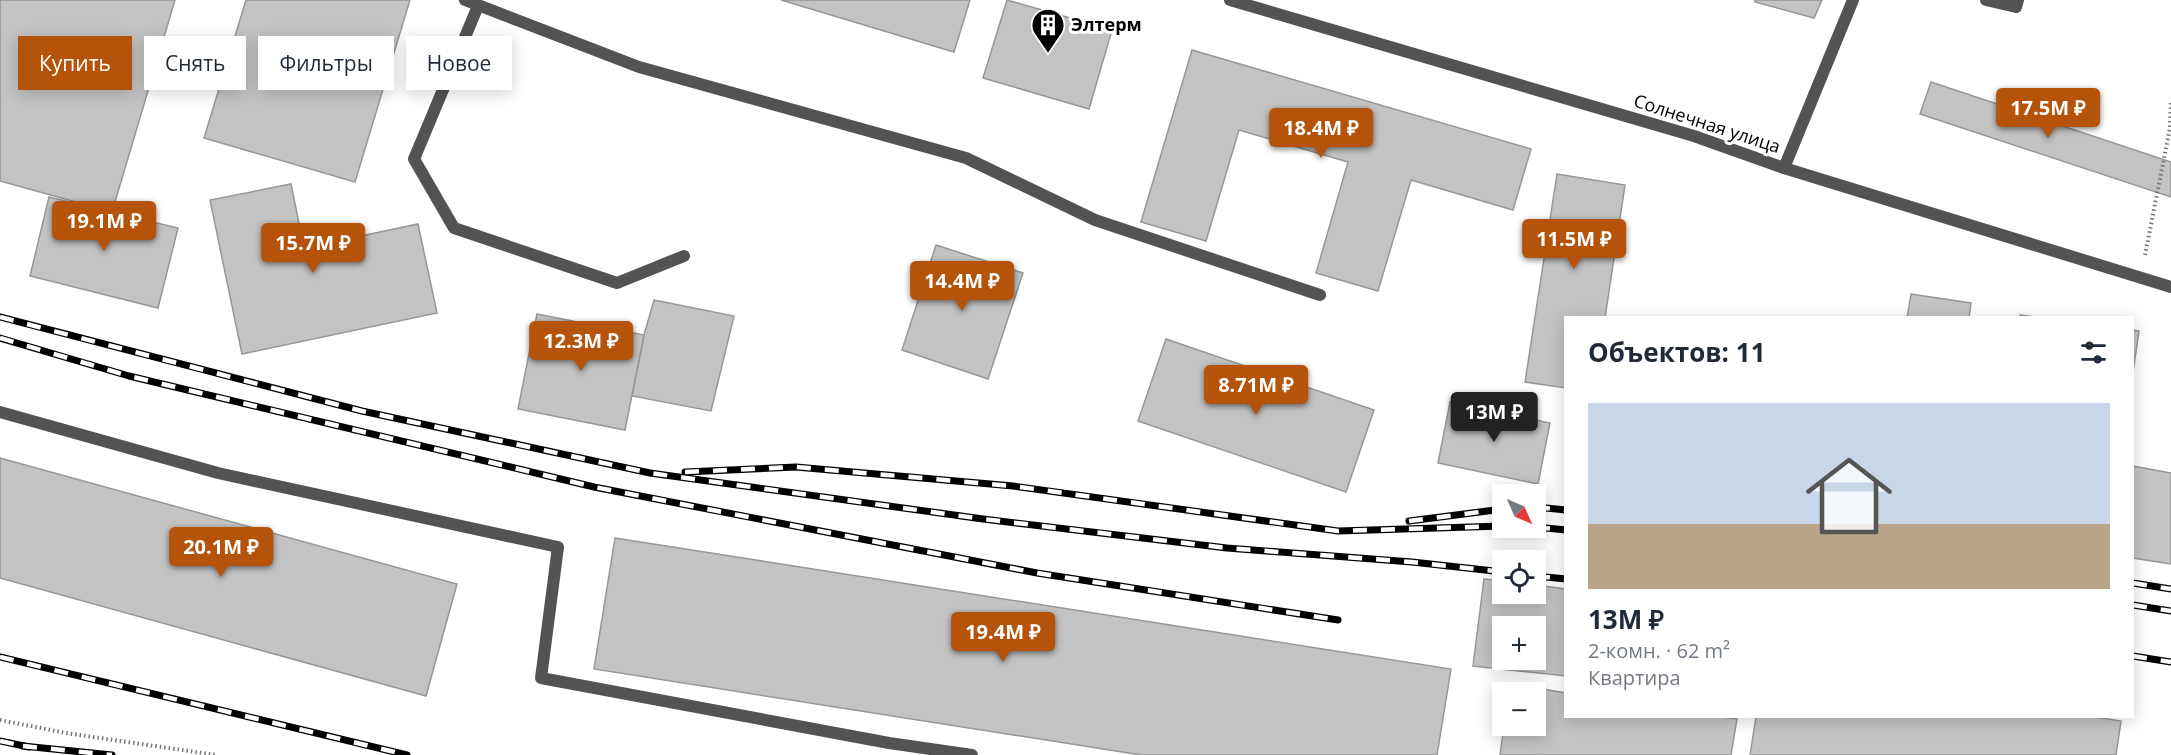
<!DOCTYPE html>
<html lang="ru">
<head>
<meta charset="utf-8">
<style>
	body { margin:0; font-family:"Open Sans",sans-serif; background:#f6f6f7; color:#1f2937; height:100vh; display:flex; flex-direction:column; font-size:22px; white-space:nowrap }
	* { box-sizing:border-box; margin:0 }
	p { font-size:20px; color:#747a83 }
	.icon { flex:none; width:33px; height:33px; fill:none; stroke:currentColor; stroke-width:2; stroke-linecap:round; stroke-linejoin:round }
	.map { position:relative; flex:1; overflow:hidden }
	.drawer { position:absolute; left:1564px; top:316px; width:570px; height:402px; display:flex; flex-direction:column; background:#fff; border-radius:0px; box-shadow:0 3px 15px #0003 }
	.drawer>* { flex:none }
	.banner { position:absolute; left:18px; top:36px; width:570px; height:54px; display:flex; gap:12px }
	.needle { width:39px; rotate:135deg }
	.tools { position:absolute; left:1492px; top:484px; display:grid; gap:12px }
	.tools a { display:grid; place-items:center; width:54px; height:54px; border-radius:0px; background:#fff; box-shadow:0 3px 15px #0003; font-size:30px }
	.price { position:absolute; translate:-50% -51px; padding:0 14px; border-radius:6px; background:#b45309; color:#fff; font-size:20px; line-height:39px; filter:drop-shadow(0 2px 3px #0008) }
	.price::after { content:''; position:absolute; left:50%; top:36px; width:18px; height:14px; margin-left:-9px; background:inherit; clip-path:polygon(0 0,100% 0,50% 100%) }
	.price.on { background:#222; color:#fff }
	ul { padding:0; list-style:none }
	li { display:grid; align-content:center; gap:12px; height:318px; padding:0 24px }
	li+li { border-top:2px solid #e0e1e3 }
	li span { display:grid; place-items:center; height:186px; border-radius:0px; color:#555 }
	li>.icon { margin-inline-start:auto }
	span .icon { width:108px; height:108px; fill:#fffc; stroke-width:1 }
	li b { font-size:26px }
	h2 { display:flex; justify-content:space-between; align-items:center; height:72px; padding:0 24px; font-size:26px }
	.chip { padding:0 21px; border-radius:0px; background:#fff; box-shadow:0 3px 15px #0003; font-size:21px; line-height:54px }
	.chip.on { background:#b45309; color:#fff }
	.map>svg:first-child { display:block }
</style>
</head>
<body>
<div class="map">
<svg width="2171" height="755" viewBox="0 0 2171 755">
	<rect width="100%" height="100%" fill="#fff"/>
	<g fill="#c3c3c3" stroke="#979797" stroke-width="1.5" fill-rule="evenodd">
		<polygon points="0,0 175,0 112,212 0,181"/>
		<polygon points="246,0 410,0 355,182 204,138"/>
		<polygon points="781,0 970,0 954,52"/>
		<polygon points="1007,0 1112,30 1089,109 983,78"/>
		<polygon points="1755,0 1822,0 1814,18 1755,2"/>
		<polygon points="1192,50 1531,149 1513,210 1411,180 1378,291 1316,273 1348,162 1239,130 1206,241 1141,222"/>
		<polygon points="1931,82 2171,162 2171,197 1920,114"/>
		<polygon points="1557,174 1625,185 1605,318 1566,318 1566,388 1525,382"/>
		<polygon points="291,184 304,248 418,224 437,313 242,354 210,200"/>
		<polygon points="49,197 178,228 158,308 30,276"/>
		<polygon points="936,245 1023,273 988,379 902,350"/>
		<polygon points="1911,294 1971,303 1969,318 1907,318"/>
		<polygon points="654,300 734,316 711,411 632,396 644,335"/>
		<polygon points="537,314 644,335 625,430 518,409"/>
		<polygon points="2020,315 2043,318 2020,318"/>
		<polygon points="2133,330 2139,331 2133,372"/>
		<polygon points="1166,339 1374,410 1346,492 1138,421"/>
		<polygon points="1450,402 1550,423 1538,484 1438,463"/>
		<polygon points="0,458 457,584 426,696 0,578"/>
		<polygon points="2133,466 2171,473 2171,564 2133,558"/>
		<polygon points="615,538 1451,669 1437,755 1141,755 594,669"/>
		<path d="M1484,579L1503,581V594H1536V585L1566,589V676L1473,666ZM1503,627H1536V660H1503Z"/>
		<polygon points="1511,684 1566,693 1566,717 1722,717 1737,719 1731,755 1500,755 1504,726 1536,726 1536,693 1509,693"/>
		<polygon points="1756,717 2096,717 2121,721 2116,755 1750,755"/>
	</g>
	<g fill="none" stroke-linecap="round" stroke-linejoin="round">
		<g stroke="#757575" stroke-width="4" stroke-dasharray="1.5 3" stroke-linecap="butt">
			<polyline points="2145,255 2170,128 2171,100"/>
			<polyline points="0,720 66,733 216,755"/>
		</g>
		<g stroke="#535353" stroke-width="12">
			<polyline points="465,0 639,67 966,158 1095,220 1320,295"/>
			<polyline points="1986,0 2016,7 2018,0"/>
			<polyline points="478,6 414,159 454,228 617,283 684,256"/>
			<polyline points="0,412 218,473 558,547 541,678 889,743 972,755"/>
		</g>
		<g stroke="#535353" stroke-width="12">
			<polyline points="1230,0 1694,136 1784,168 2171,287"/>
			<polyline points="1784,168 1853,0"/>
		</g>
		<g stroke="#000" stroke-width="7">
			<g id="rail">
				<polyline points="0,317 362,411 650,473 983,519 1227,548 1412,562 1503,572"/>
				<polyline points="0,338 129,376 594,487 1037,573 1338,620"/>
				<polyline points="685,472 796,467 1013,486 1338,531 1503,526"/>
				<polyline points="1536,507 1566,510"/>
				<polyline points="1409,521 1503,509"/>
				<polyline points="1536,527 1566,530"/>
				<polyline points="1536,576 1566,579"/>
				<polyline points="2133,583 2171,589"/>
				<polyline points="2133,605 2171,611"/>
				<polyline points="2133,656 2171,662"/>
				<polyline points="0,657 407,755"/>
				<polyline points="0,741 29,747"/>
				<polyline points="23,746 112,755"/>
			</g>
		</g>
		<use href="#rail" stroke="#fff" stroke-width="4.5" stroke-dasharray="14" stroke-linecap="butt"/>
	</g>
	<defs>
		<g id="building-pin" transform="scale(1.725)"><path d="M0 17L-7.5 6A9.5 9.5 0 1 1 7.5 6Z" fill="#000" stroke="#fff"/><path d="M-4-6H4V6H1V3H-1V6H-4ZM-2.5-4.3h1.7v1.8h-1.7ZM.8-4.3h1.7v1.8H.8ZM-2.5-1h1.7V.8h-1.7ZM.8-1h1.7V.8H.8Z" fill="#fff"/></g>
	</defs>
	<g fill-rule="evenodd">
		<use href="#building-pin" x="1048" y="25"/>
	</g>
	<g text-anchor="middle" stroke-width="6" stroke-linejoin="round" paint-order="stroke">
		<g font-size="18" font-weight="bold" fill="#000" stroke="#fff" text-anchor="start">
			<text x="1071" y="31">Элтерм</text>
		</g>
		<g font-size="18" fill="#000" stroke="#fff">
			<text transform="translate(1707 124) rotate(18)" y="6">Солнечная улица</text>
		</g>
	</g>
</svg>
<div class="tools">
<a><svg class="needle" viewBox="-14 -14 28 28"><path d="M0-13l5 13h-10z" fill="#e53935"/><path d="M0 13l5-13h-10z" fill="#747a83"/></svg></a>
<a><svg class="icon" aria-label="locate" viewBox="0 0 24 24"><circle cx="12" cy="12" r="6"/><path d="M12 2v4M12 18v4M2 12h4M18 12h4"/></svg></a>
<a>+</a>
<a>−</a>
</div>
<b class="price" style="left:2048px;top:139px">17.5M ₽</b>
<b class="price" style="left:1321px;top:159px">18.4M ₽</b>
<b class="price" style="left:104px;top:252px">19.1M ₽</b>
<b class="price" style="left:1574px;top:270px">11.5M ₽</b>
<b class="price" style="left:313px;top:274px">15.7M ₽</b>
<b class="price" style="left:962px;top:312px">14.4M ₽</b>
<b class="price" style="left:581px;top:372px">12.3M ₽</b>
<b class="price" style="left:1256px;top:416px">8.71M ₽</b>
<b class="price on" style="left:1494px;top:443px">13M ₽</b>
<b class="price" style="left:221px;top:578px">20.1M ₽</b>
<b class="price" style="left:1003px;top:663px">19.4M ₽</b>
<div class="banner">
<a class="chip on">Купить</a>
<a class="chip">Снять</a>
<a class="chip">Фильтры</a>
<a class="chip">Новое</a>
</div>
<section class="drawer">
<h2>Объектов: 11<svg class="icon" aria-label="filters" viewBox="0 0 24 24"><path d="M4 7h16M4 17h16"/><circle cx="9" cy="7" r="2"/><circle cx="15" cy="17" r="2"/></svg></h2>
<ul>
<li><span style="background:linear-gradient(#c9d6e8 65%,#b9a48a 0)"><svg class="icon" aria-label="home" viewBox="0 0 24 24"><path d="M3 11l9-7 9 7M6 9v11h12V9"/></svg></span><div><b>13M ₽</b><p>2-комн. · 62 m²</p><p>Квартира</p></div></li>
</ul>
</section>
</div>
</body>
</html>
